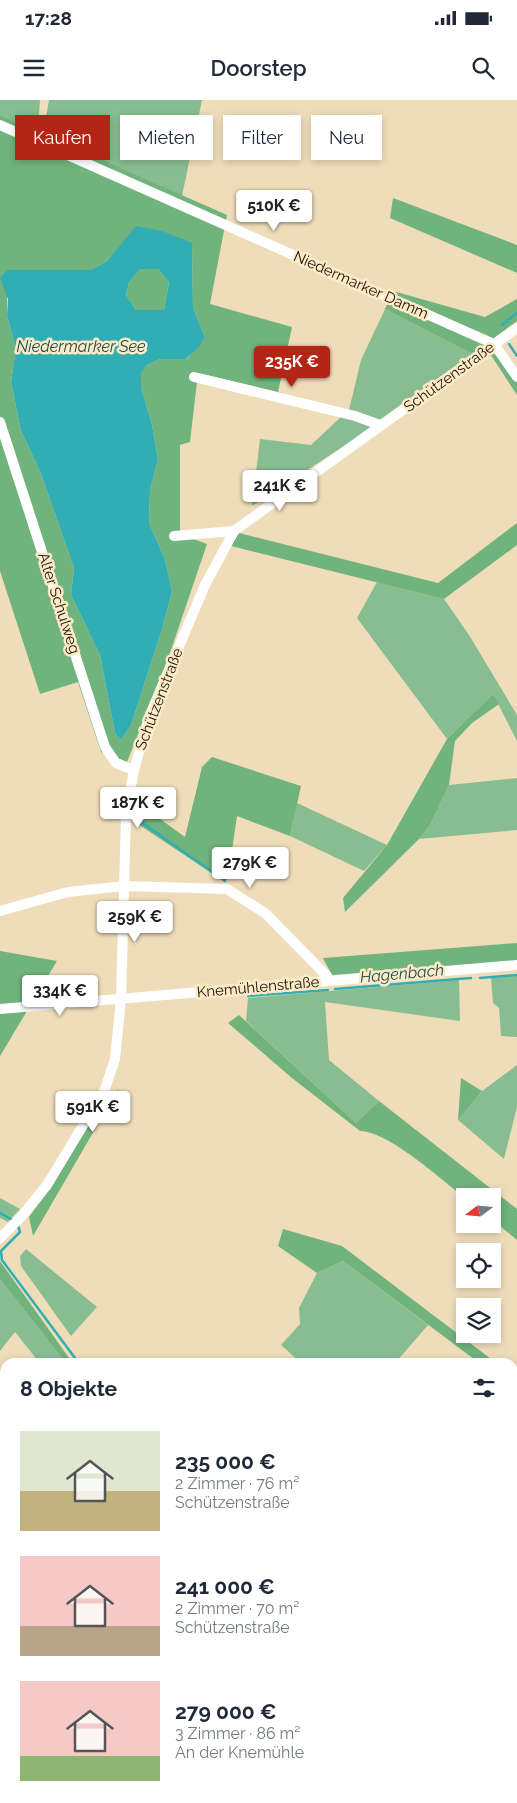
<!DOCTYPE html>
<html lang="de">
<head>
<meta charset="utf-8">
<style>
	body { margin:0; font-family:Raleway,sans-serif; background:#f6f6f7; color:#1f2937; height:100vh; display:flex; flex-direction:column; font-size:19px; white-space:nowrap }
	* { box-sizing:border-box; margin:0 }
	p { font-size:16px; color:#747a83 }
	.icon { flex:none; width:28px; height:28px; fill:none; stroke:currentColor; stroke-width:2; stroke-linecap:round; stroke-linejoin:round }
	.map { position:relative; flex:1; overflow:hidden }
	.details { position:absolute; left:0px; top:1258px; width:518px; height:446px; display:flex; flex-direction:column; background:#fff; border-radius:15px 15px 0 0; box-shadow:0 2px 8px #0003 }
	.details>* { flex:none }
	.guide { position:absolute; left:15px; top:15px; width:488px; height:45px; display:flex; gap:10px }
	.needle { width:32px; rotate:254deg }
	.controls { position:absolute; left:456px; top:1088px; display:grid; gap:10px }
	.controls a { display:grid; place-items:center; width:45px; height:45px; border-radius:0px; background:#fff; box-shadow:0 2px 8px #0003; font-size:25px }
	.price { position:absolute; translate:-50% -42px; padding:0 11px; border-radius:5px; background:#fff; color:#222; font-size:16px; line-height:32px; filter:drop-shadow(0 1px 2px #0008) }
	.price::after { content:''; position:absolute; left:50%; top:30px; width:15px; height:11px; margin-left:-8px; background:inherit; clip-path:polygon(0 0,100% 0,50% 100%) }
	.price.on { background:#b32615; color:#fff }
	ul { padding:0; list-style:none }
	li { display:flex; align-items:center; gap:15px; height:125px; padding:0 20px }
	li span { display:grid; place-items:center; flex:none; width:140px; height:100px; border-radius:0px; color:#555 }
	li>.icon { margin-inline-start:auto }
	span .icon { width:60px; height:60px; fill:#fffc; stroke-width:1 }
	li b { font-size:21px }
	h2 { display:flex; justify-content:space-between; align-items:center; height:60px; padding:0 20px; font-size:21px }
	.pill { padding:0 18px; border-radius:0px; background:#fff; box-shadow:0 2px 8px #0003; font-size:18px; line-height:45px }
	.pill.on { background:#b32615; color:#fff }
	.status { display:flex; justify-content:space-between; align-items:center; height:35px; padding:0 25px; background:#fff; direction:ltr }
	.status svg { height:14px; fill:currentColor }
	header { display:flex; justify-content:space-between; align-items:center; height:65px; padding:0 20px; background:#fff; font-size:22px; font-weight:600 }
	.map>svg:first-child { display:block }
</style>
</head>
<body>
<div class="status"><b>17:28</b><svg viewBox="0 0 49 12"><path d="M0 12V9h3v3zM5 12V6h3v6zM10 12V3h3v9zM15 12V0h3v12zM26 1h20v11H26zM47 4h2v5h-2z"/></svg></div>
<header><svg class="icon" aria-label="menu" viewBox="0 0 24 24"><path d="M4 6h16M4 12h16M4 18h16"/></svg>Doorstep<svg class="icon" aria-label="search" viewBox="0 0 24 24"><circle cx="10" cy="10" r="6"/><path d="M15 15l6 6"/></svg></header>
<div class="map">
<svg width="517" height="1703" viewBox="0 0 517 1703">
	<rect width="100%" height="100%" fill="#efddba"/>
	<g fill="#88bd91">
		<polygon points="0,0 40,0 39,15 46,18 49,0 202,0 182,96 0,15"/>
		<polygon points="385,209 472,254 378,321 349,310 361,260"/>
		<polygon points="342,316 373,327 252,406 260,339 311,345"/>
		<polygon points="377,482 444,499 469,535 517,615 517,641 493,594 447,639 357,518"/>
		<polygon points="517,678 517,730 419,739 430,725 449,685"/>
		<polygon points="297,703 387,745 364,771 290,736"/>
		<polygon points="517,876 517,937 501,936 499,908 493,903 491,878"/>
		<polygon points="459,880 460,921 325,902 329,960 379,1001 356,1023 246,921 248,898"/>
		<polygon points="517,965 517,1007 504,1059 458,1020 482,991"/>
		<polygon points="0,1098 20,1109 8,1122 0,1118"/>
		<polygon points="26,1149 97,1207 71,1236 21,1166 20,1156"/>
		<polygon points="343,1161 428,1225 396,1262 300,1262 281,1245 300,1224 299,1208 317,1173"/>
		<polygon points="0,1179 65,1262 39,1262 15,1232 0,1251"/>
		<polygon points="0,1597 5,1603 5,1653 0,1654"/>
		<polygon points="55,1699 130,1699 136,1703 55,1703"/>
		<polygon points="194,1699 245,1699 243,1703 193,1703"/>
	</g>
	<g fill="#70b37d" fill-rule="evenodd">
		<path d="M0,15L227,115L210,204L292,227L278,292L198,273L190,342L180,345V434L207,444L169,556L127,662L101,652L78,582L40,594L0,471ZM192,143L193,208L205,237L187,259H160L147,265L141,272V287L152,325L158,359L150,390L149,423L165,459L172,492L162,529L131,625L121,640L115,633L100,555L71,495L74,468L40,371L21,331L11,282L16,248L7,216V170H91L107,161L119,147Z"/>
		<polygon points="393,98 517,145 517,173 390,118"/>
		<polygon points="141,169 158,169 169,182 164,210 136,210 126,195 129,182"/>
		<polygon points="393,191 485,217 517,199 517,221 472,254 385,209"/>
		<polygon points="503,249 517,269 517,295 489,252"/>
		<polygon points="517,423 517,445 444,499 231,446 239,433 438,483"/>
		<polygon points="493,594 499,604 472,623 455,641 449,685 430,725 419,739 345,812 343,798 387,745 447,639"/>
		<polygon points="212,657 301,686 290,736 237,716 228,778 225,782 132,720 135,684 149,711 185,737 202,667"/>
		<polygon points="517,843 517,861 332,875 323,858"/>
		<polygon points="0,851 57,861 0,956"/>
		<path d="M239,915L356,1023L379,1001L517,1109V1140L493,1120L492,1096H465V1098C442,1080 388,1031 360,1031L292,978L228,923Z"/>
		<polygon points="461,978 482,991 458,1020"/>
		<polygon points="118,990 129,1000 98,1024 33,1136 29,1117 52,1086 103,1001"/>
		<polygon points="283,1129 342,1146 495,1262 478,1262 343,1161 317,1173 278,1146"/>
		<polygon points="0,1161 72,1262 65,1262 0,1179"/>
	</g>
	<path fill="#31aeb4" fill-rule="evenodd" d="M136,126L162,131L192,143L193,208L205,237L199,247L186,259H160L147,265L141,273V287L152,325L158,359L150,390L149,423L165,459L172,492L162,529L131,625L121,640L115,633L100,555L71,495L74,468L40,371L21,331L11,282L16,248L7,216L8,199L0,178L7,170H91L107,161ZM141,169H158L169,182L164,210H136L126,195L129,182Z"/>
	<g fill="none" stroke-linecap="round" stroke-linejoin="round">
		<g stroke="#31aeb4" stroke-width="2.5">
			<polyline points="502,225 517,213"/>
			<polyline points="509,244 517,256"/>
			<polyline points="134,717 225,781"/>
			<polyline points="480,878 517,875"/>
			<polyline points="335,889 471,878"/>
			<polyline points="248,896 328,890"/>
			<polyline points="0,1113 11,1119"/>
			<polyline points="18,1126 20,1132 1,1151 2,1160 78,1262"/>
			<polyline points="0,1573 5,1579"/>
			<polyline points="512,1632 517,1635"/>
			<polyline points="512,1687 517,1671"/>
			<polyline points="149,1699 155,1703"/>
			<polyline points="508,1703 509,1699"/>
		</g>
		<g stroke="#fff" stroke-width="10">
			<polyline points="0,25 494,244 517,277"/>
			<polyline points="194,277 355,316 380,325"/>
			<polyline points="0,322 105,647 116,663 134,670"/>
			<polyline points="174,436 234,431"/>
			<polyline points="0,811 68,792 124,786 227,789 265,813 327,876 328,880"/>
			<polyline points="0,909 517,865"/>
			<polyline points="0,1138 21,1117 47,1085 105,989 115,959 121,899 126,715 134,670 149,617 205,485 234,431 517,228"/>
			<polyline points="0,1584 5,1590"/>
			<polyline points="51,1699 52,1703"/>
			<polyline points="137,1699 142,1703"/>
		</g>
	</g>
	<g text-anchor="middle" stroke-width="5" stroke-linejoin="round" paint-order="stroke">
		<g font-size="15" fill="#1c1609" stroke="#fdeac7">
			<text transform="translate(361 185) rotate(24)" y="5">Niedermarker Damm</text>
			<text transform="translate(449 277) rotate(-36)" y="5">Schützenstraße</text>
			<text transform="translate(59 503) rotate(72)" y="5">Alter Schulweg</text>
			<text transform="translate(159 599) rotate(-69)" y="5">Schützenstraße</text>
			<text transform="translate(258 887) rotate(-5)" y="5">Knemühlenstraße</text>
		</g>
		<g font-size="16" font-style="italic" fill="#1a4e50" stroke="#fdeac7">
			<text x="81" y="252">Niedermarker See</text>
			<text transform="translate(402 873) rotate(-5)" y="6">Hagenbach</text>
		</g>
	</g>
</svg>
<div class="controls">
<a><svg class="needle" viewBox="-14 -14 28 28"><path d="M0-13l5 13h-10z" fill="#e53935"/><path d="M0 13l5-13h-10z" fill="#747a83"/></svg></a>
<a><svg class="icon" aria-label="locate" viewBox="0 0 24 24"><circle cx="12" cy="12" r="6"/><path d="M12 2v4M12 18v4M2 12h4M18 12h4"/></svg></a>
<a><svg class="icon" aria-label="layers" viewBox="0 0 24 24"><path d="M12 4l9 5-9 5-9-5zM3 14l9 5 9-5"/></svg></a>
</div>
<b class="price" style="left:274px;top:132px">510K €</b>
<b class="price on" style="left:292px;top:288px">235K €</b>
<b class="price" style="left:280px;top:412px">241K €</b>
<b class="price" style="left:138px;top:729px">187K €</b>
<b class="price" style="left:250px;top:789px">279K €</b>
<b class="price" style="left:135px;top:843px">259K €</b>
<b class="price" style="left:60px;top:917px">334K €</b>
<b class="price" style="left:93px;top:1033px">591K €</b>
<div class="guide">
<a class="pill on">Kaufen</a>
<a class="pill">Mieten</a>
<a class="pill">Filter</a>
<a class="pill">Neu</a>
</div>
<section class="details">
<h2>8 Objekte<svg class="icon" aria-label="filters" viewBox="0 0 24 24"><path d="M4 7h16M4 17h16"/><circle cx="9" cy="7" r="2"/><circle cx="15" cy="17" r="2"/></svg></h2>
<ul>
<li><span style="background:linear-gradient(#dfe7d0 60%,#c2b280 0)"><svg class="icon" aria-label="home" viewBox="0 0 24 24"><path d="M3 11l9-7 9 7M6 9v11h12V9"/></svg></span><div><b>235 000 €</b><p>2 Zimmer · 76 m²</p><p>Schützenstraße</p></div></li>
<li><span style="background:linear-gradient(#f6c9c9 70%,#b9a48a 0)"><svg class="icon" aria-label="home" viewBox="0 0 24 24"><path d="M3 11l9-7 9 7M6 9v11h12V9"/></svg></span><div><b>241 000 €</b><p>2 Zimmer · 70 m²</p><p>Schützenstraße</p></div></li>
<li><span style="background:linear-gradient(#f6c9c9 75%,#8fb573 0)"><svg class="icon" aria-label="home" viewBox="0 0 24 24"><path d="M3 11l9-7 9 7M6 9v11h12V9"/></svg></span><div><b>279 000 €</b><p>3 Zimmer · 86 m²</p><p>An der Knemühle</p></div></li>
</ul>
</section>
</div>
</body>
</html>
